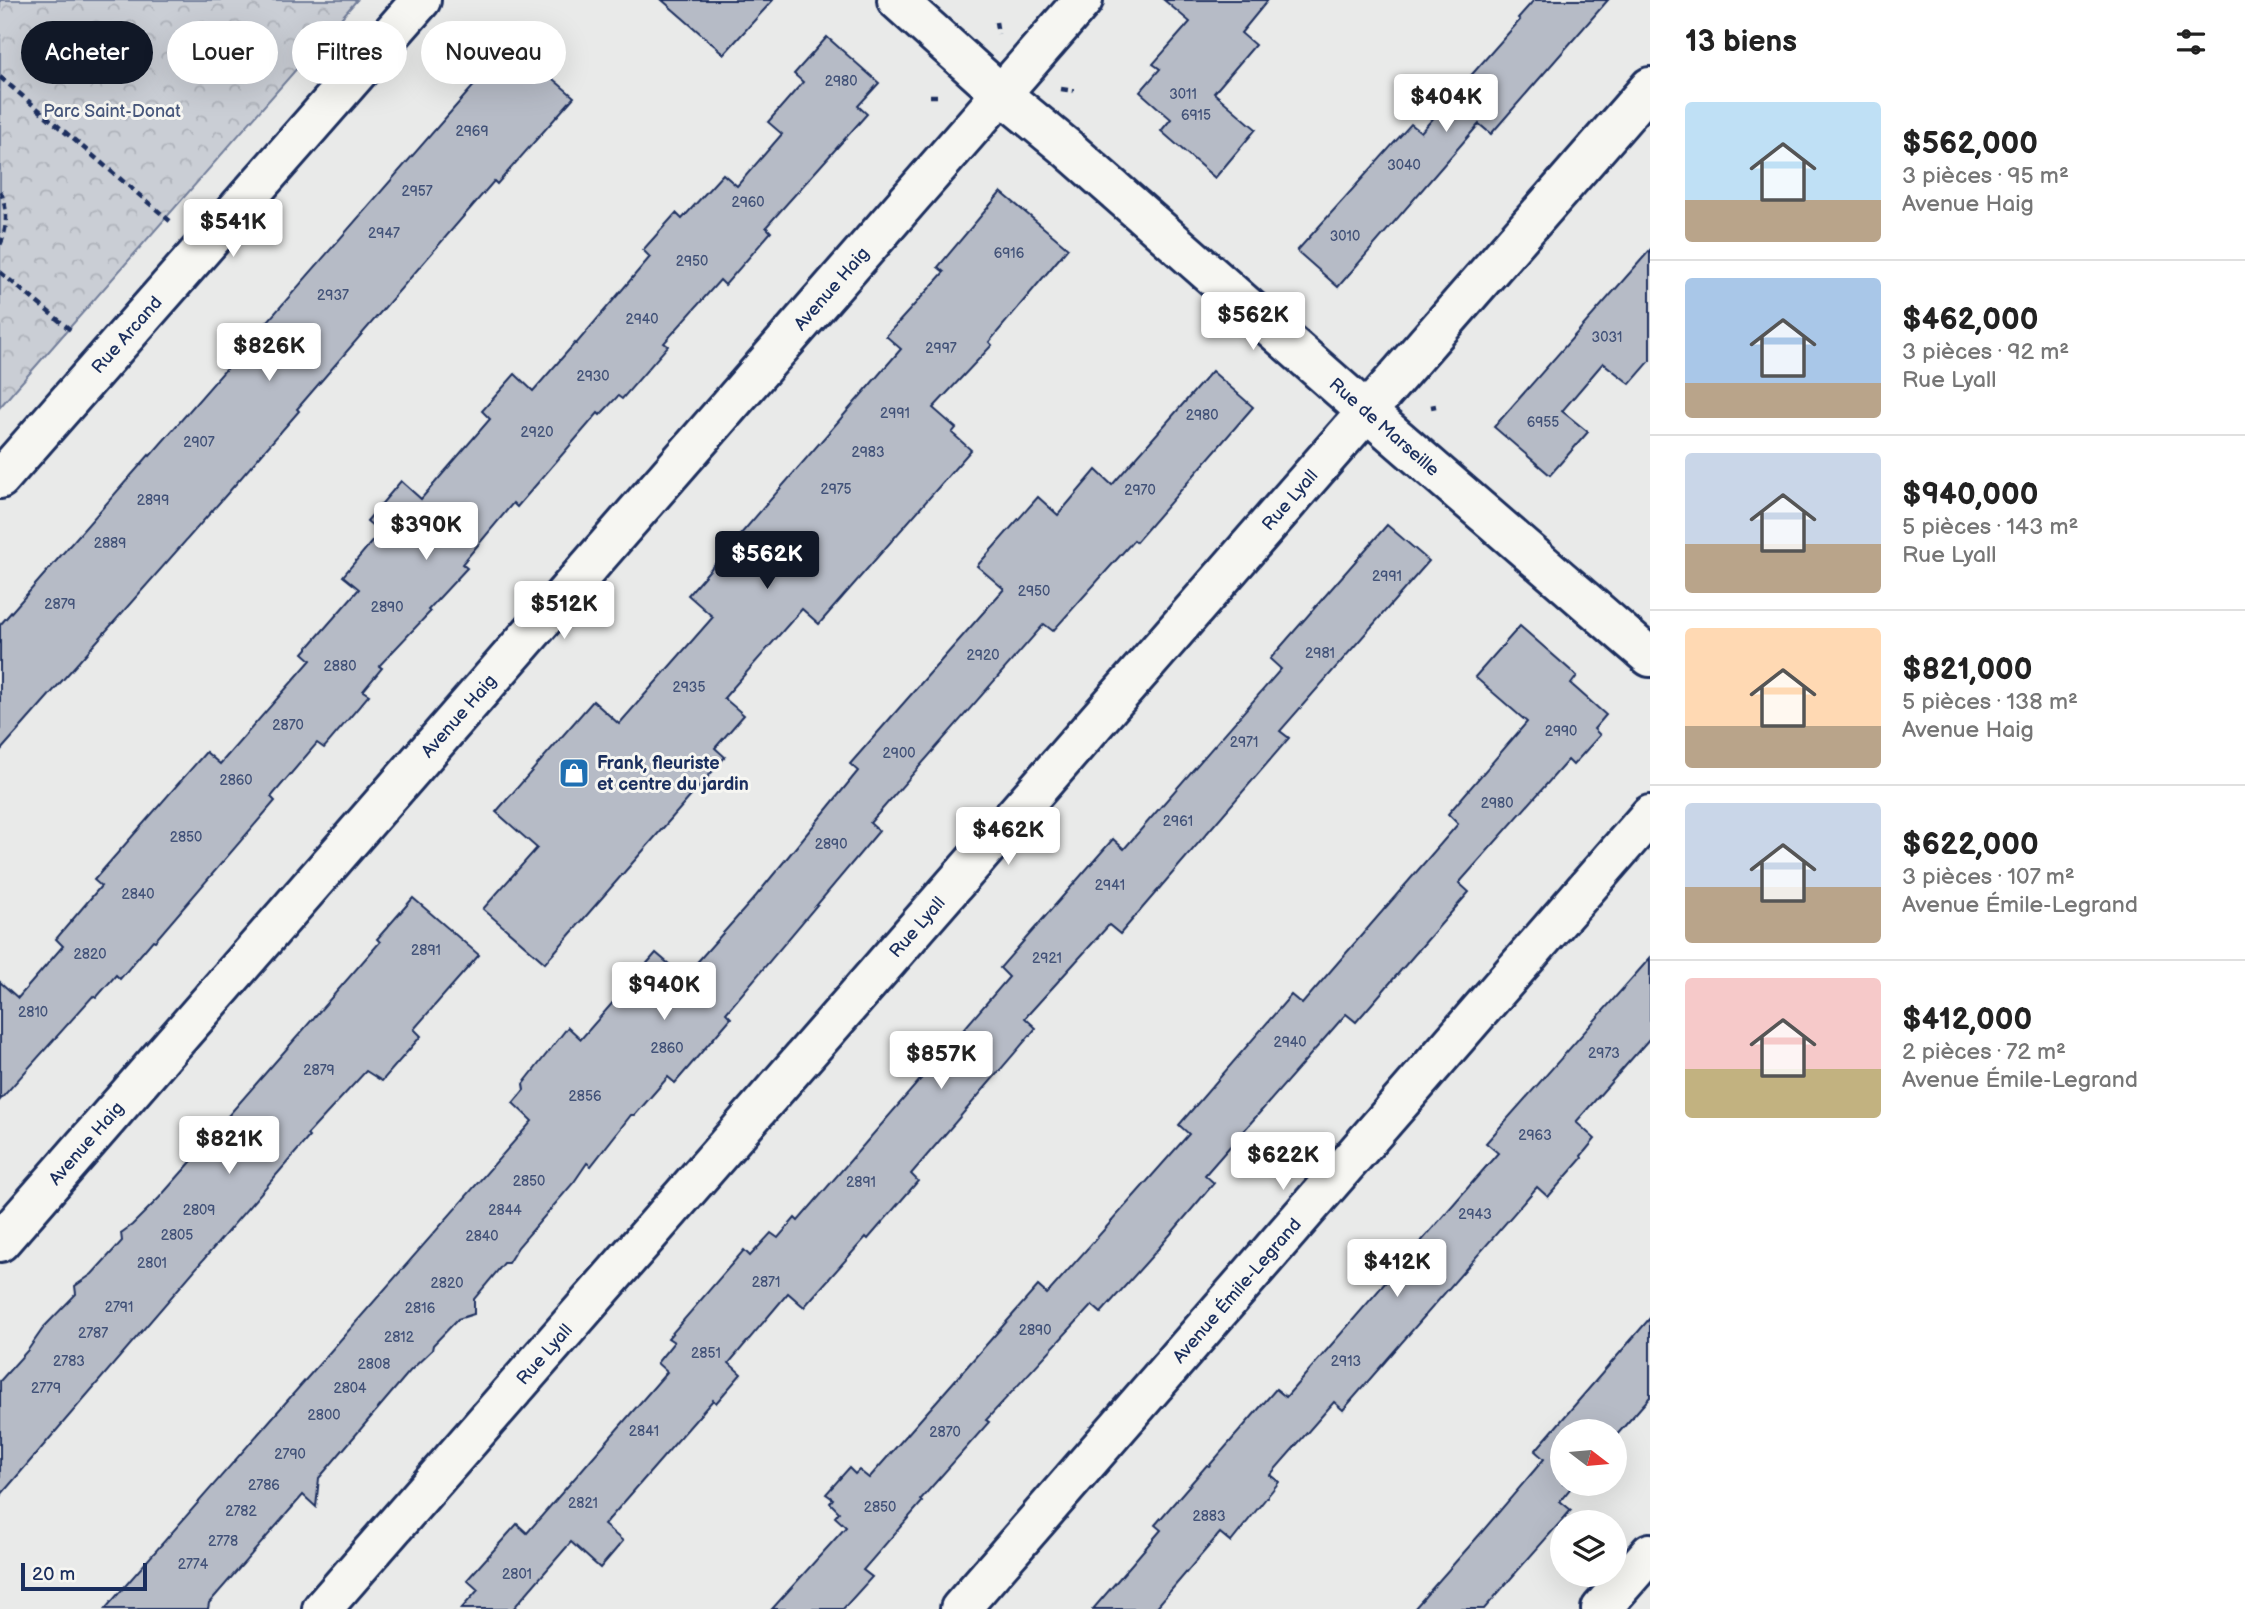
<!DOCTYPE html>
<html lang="fr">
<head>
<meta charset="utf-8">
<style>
	body { margin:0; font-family:"Balsamiq Sans",sans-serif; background:#f2f2f2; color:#222; height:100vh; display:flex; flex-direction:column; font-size:26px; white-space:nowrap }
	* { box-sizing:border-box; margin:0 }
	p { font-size:23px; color:#767676 }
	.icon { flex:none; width:38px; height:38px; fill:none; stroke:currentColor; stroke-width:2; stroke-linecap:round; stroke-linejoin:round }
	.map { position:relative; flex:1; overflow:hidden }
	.panel { display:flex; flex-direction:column; background:#fff; width:595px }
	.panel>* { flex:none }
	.guide { position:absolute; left:21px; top:21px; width:665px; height:63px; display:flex; gap:14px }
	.needle { width:46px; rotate:106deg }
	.tools { position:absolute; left:1550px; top:1419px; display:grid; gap:14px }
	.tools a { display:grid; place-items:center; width:77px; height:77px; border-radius:50%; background:#fff; box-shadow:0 7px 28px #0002; font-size:35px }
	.scale { position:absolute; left:21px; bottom:18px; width:126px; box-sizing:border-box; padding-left:7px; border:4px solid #1b2f5e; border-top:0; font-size:19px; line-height:24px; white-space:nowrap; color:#1b2f5e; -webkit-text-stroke:5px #f6f6f2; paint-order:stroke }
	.price { position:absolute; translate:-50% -60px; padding:0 16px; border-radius:7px; background:#fff; color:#222; font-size:23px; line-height:46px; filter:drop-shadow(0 2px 4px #0008) }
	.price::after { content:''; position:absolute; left:50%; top:42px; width:21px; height:16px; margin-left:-10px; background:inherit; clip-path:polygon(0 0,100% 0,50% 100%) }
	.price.current { background:#111827; color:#fff }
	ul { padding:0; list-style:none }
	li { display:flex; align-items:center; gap:21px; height:175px; padding:0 35px }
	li+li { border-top:2px solid #e0e0e0 }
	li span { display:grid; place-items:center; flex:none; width:196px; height:140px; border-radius:7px; color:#555 }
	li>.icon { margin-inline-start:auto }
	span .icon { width:84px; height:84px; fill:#fffc; stroke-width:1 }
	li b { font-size:30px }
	h2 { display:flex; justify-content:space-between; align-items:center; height:84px; padding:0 35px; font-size:30px }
	.tag { padding:0 24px; border-radius:32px; background:#fff; box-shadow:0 7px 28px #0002; font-size:24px; line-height:63px }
	.tag.current { background:#111827; color:#fff }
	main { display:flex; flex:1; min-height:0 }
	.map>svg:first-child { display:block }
</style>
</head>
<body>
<main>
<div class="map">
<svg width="1650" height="1609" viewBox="0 0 1650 1609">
	<defs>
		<pattern id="park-crowns" width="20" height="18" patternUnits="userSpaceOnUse" patternTransform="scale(1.75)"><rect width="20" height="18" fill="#caced5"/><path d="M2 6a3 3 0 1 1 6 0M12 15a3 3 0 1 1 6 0" fill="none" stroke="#adb1b9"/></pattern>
	</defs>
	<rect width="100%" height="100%" fill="#e9eae9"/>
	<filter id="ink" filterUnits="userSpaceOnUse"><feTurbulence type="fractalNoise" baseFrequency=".0143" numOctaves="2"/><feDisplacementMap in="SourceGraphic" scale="14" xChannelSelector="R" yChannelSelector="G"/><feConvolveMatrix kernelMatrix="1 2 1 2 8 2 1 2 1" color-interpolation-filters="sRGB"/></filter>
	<g filter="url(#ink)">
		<polygon fill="url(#park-crowns)" stroke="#727e9a" stroke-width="2" points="0,0 357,0 0,407"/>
		<g fill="#b6bbc6" stroke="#1b2f5e" stroke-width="2">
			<polygon points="662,0 773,0 724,54"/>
			<polygon points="1164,0 1268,0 1241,33 1255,45 1214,93 1256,129 1215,178 1161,131 1171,119 1140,92 1160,69 1153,64 1190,22"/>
			<polygon points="1534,0 1608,0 1491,134 1479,124 1338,287 1297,251 1411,124 1421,132 1520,20 1518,18"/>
			<polygon points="827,37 879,83 858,106 867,114 766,227 771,232 725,285 720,280 664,343 668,346 622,399 618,396 600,415 598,413 517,507 513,503 462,564 467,568 428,610 430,612 379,666 382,668 363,691 369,695 324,748 317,743 271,797 275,801 155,941 153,940 120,979 116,975 96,998 93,996 0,1100 0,982 18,998 63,946 56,939 101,886 94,880 206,752 220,764 311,660 303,653 359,589 343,576 380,532 367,521 401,481 421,499 490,419 482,411 515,374 533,391 575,343 576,344 650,257 643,250 676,213 682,219 723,174 737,186 782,134 768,122 803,82 794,74"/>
			<polygon points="511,43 574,97 497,184 494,181 297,409 299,411 227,494 0,751 0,625 149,455 150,456"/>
			<polygon points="1001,192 1068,248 989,342 992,345 933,408 956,428 952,433 971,450 819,624 802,609 724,698 744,715 715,748 725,757 545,963 483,909 537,848 496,812 593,701 619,724 713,617 688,595 901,349 886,336 944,272 938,267"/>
			<polygon points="1650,250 1650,361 1630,384 1603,363 1562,411 1588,432 1550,475 1494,427"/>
			<polygon points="1212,371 1253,407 1136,542 1134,540 1053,631 1044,624 870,823 879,831 726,1013 731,1018 675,1083 668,1077 635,1115 631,1115 591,1166 587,1163 574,1182 518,1247 508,1263 504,1263 474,1299 474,1314 458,1319 433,1345 432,1350 410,1371 319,1478 316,1507 303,1495 209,1603 208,1609 105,1609 532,1121 513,1103 524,1090 523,1084 568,1027 581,1039 656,953 684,977 756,896 858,771 850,764 1004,589 977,566 1038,497 1058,515 1096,470 1112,485"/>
			<polygon points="1387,525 1429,561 1280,731 1289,738 1120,934 1109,925 1025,1018 1036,1028 911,1174 918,1181 868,1239 866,1237 804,1307 788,1293 729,1363 741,1374 716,1403 713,1400 604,1525 623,1541 600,1568 571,1542 513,1609 461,1609 478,1590 467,1580 517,1524 527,1533 667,1372 657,1363 674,1342 668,1338 744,1250 750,1256 771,1233 778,1238 795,1218 798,1221 1009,977 1000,968 1113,839 1124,849 1281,669 1270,659"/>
			<polygon points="1520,626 1577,676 1571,684 1606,715 1594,729 1600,735 1573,765 1568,760 1459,883 1469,892 1356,1022 1346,1014 1205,1175 1214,1183 1152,1256 1101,1313 1092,1305 986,1420 989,1422 920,1500 922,1502 863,1570 872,1577 843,1609 772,1609 846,1527 835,1517 839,1512 830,1503 833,1499 826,1494 849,1468 855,1474 859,1470 869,1478 1038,1286 1047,1294 1189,1134 1179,1125 1291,995 1302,1004 1458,824 1448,814 1527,722 1475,677"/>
			<polygon points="413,898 479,955 414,1029 421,1036 382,1081 366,1071 307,1135 309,1137 0,1496 0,1381 28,1350 44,1327 76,1294 75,1286 92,1274 122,1241 121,1233 132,1225 159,1198 206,1145 229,1117 228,1116 380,942 377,939"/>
			<polygon points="1650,958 1650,1038 1576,1122 1595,1139 1581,1156 1582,1158 1548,1197 1537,1187 1343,1410 1334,1402 1270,1475 1279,1482 1231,1542 1220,1533 1155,1609 1093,1609 1161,1530 1155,1525 1207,1465 1209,1466 1276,1389 1286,1397 1498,1153 1486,1143"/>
			<polygon points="1650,1318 1650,1397 1615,1437 1615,1432 1563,1432 1563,1484 1574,1484 1560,1501 1571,1510 1484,1609 1414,1609 1481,1533 1544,1459 1535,1451"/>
		</g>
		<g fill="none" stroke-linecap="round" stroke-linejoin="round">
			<g stroke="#1b2f5e" stroke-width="44">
				<g id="minor">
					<path id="s1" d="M897,0L1000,93L1068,149L1367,412L1650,657"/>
					<path id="s2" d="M0,479L421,0"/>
					<path id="s3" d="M0,1242L1083,0"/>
					<path id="s4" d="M322,1609L1650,87"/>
					<path id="s5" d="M960,1609L1650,815"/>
					<polyline points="1601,1609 1650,1553"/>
				</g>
			</g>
			<g stroke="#1b2f5e" stroke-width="4.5" stroke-dasharray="7 5" stroke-linecap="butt">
				<polyline points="996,22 998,34"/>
				<polyline points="0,77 170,221"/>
				<polyline points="1061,89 1074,91"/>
				<polyline points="930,96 942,96"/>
				<path d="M0,191C8,208 8,228 0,245"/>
				<polyline points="0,272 73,332"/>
				<polyline points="1431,407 1436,406"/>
			</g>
			<use href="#minor" stroke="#f6f6f2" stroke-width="38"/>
		</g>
	</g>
	<defs>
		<g id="shop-square" transform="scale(1.575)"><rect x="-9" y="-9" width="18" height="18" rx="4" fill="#1f6fb2" stroke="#f6f6f2"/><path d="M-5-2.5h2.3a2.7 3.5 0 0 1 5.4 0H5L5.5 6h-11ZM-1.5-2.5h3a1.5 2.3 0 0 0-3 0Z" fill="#fff"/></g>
	</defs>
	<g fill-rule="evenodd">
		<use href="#shop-square" x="574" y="773"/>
	</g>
	<g text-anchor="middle" stroke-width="6" stroke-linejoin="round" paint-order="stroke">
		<g font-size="14" fill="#425278">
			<text x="841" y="86">2980</text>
			<text x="1183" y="99">3011</text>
			<text x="1196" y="120">6915</text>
			<text x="472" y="136">2969</text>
			<text x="1404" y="170">3040</text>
			<text x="417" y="196">2957</text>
			<text x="748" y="207">2960</text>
			<text x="384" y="238">2947</text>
			<text x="1345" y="241">3010</text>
			<text x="1009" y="258">6916</text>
			<text x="692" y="266">2950</text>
			<text x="333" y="300">2937</text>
			<text x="642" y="324">2940</text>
			<text x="1607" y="342">3031</text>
			<text x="941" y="353">2997</text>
			<text x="593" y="381">2930</text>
			<text x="895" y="418">2991</text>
			<text x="1202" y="420">2980</text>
			<text x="1543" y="427">6955</text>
			<text x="537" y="437">2920</text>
			<text x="199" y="447">2907</text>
			<text x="868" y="457">2983</text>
			<text x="836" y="494">2975</text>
			<text x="1140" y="495">2970</text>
			<text x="153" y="505">2899</text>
			<text x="110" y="548">2889</text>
			<text x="1387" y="581">2991</text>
			<text x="1034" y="596">2950</text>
			<text x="60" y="609">2879</text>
			<text x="387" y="612">2890</text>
			<text x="1320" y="658">2981</text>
			<text x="983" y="660">2920</text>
			<text x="340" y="671">2880</text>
			<text x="689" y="692">2935</text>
			<text x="288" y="730">2870</text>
			<text x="1561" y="736">2990</text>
			<text x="1244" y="747">2971</text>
			<text x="899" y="758">2900</text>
			<text x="236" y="785">2860</text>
			<text x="1497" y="808">2980</text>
			<text x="1178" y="826">2961</text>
			<text x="186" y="842">2850</text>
			<text x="831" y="849">2890</text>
			<text x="1110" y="890">2941</text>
			<text x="138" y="899">2840</text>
			<text x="426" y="955">2891</text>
			<text x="90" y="959">2820</text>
			<text x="1047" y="963">2921</text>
			<text x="33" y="1017">2810</text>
			<text x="1290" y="1047">2940</text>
			<text x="667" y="1053">2860</text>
			<text x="1604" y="1058">2973</text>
			<text x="319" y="1075">2879</text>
			<text x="585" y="1101">2856</text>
			<text x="1535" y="1140">2963</text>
			<text x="529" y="1186">2850</text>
			<text x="861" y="1187">2891</text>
			<text x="199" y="1215">2809</text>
			<text x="505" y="1215">2844</text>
			<text x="1475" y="1219">2943</text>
			<text x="177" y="1240">2805</text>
			<text x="482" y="1241">2840</text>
			<text x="152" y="1268">2801</text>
			<text x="766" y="1287">2871</text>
			<text x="447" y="1288">2820</text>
			<text x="119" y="1312">2791</text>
			<text x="420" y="1313">2816</text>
			<text x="1035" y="1335">2890</text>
			<text x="93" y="1338">2787</text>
			<text x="399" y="1342">2812</text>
			<text x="706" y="1358">2851</text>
			<text x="69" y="1366">2783</text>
			<text x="1346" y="1366">2913</text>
			<text x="374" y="1369">2808</text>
			<text x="46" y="1393">2779</text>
			<text x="350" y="1393">2804</text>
			<text x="324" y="1420">2800</text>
			<text x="644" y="1436">2841</text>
			<text x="945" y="1437">2870</text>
			<text x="290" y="1459">2790</text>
			<text x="264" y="1490">2786</text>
			<text x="583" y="1508">2821</text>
			<text x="880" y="1512">2850</text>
			<text x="241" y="1516">2782</text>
			<text x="1209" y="1521">2883</text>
			<text x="223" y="1546">2778</text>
			<text x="193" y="1569">2774</text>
			<text x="517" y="1579">2801</text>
		</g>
		<g font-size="18" fill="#47577c" stroke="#f6f6f2">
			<text x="112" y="117">Parc Saint-Donat</text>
		</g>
		<g font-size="18" fill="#1b2f5e" stroke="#f6f6f2">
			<text dy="6" stroke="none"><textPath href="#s3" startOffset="1265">Avenue Haig</textPath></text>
			<text dy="6" stroke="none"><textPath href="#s2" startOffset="192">Rue Arcand</textPath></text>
			<text dy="6" stroke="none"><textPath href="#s1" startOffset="648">Rue de Marseille</textPath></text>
			<text dy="6" stroke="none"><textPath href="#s4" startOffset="1472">Rue Lyall</textPath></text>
			<text dy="6" stroke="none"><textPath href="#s3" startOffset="698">Avenue Haig</textPath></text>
			<text dy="6" stroke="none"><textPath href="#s4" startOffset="905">Rue Lyall</textPath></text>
			<text dy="6" stroke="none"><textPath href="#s3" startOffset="131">Avenue Haig</textPath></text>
			<text dy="6" stroke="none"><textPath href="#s5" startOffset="422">Avenue Émile-Legrand</textPath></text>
			<text dy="6" stroke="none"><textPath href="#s4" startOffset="338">Rue Lyall</textPath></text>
		</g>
		<g font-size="18" font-weight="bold" fill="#1b2f5e" stroke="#f6f6f2" text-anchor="start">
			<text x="597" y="769">Frank, fleuriste<tspan x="597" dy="21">et centre du jardin</tspan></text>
		</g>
	</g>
</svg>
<div class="tools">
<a><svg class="needle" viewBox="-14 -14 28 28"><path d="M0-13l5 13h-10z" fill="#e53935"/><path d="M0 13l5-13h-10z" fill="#767676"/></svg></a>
<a><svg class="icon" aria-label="layers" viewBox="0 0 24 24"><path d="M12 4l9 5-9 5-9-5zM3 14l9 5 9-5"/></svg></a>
</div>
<div class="scale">20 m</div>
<b class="price" style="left:1446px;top:134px">$404K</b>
<b class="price" style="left:233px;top:259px">$541K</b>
<b class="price" style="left:1253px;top:352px">$562K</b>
<b class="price" style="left:269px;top:383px">$826K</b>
<b class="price" style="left:426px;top:562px">$390K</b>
<b class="price current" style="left:767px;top:591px">$562K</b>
<b class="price" style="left:564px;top:641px">$512K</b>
<b class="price" style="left:1008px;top:867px">$462K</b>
<b class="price" style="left:664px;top:1022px">$940K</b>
<b class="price" style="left:941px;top:1091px">$857K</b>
<b class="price" style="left:229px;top:1176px">$821K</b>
<b class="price" style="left:1283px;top:1192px">$622K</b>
<b class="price" style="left:1397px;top:1299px">$412K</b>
<div class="guide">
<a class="tag current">Acheter</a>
<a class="tag">Louer</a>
<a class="tag">Filtres</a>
<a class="tag">Nouveau</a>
</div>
</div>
<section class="panel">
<h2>13 biens<svg class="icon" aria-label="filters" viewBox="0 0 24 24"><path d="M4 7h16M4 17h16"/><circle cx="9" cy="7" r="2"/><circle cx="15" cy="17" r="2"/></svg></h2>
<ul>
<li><span style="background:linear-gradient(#bfe0f5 70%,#b9a48a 0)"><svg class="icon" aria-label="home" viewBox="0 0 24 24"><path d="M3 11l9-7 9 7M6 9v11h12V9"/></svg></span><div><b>$562,000</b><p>3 pièces · 95 m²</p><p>Avenue Haig</p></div></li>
<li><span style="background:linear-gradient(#a9c7e8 75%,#b9a48a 0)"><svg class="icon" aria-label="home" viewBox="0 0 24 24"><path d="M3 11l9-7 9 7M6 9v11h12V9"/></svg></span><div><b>$462,000</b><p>3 pièces · 92 m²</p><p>Rue Lyall</p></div></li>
<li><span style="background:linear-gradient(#c9d6e8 65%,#b9a48a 0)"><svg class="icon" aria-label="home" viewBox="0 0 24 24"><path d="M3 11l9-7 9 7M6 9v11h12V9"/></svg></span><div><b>$940,000</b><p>5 pièces · 143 m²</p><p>Rue Lyall</p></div></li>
<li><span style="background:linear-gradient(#ffd9b3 70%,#b9a48a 0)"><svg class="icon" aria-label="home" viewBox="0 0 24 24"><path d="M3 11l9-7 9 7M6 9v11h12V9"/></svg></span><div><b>$821,000</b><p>5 pièces · 138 m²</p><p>Avenue Haig</p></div></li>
<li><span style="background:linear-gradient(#c9d6e8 60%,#b9a48a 0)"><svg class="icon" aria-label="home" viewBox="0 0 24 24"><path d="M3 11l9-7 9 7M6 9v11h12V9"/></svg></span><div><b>$622,000</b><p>3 pièces · 107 m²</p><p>Avenue Émile-Legrand</p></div></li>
<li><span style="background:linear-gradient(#f6c9c9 65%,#c2b280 0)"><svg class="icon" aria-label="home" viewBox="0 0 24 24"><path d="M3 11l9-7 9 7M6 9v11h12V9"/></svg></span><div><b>$412,000</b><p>2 pièces · 72 m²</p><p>Avenue Émile-Legrand</p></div></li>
</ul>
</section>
</main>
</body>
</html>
